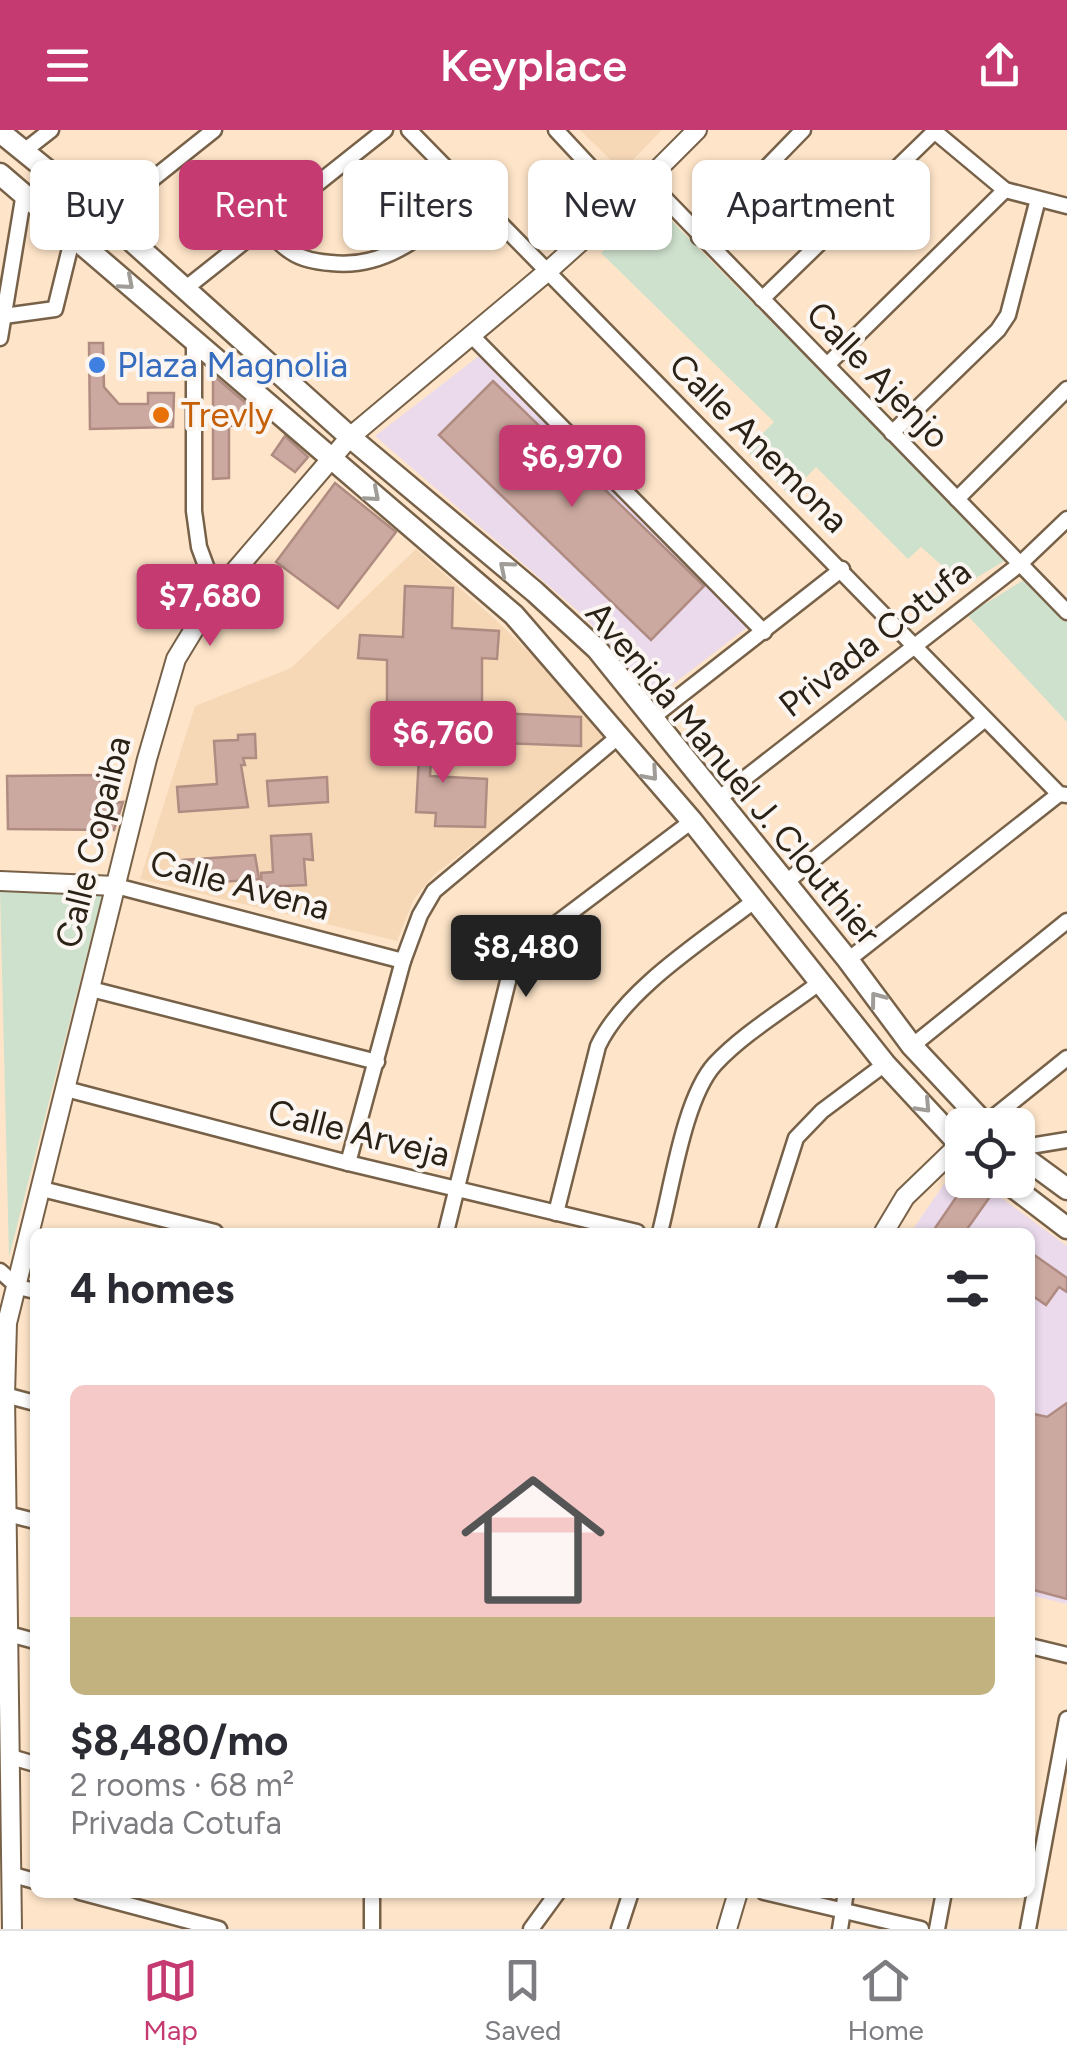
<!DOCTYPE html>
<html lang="en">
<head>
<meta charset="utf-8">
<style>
	body { margin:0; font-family:Figtree,sans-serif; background:#f7f7f7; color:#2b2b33; height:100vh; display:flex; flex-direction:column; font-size:38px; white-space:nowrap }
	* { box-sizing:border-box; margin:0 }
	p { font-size:32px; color:#7c7c81 }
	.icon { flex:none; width:55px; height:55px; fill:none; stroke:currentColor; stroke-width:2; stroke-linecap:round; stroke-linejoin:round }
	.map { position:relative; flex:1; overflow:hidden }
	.panel { position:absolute; left:30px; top:1098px; width:1005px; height:670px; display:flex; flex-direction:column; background:#fff; border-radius:15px; box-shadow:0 2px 8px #0004 }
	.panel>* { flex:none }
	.hud { position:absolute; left:30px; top:30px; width:1008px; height:90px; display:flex; gap:20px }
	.fabs { position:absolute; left:945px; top:978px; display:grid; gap:20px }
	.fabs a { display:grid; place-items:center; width:90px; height:90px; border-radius:15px; background:#fff; box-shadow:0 2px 8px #0004; font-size:50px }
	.price { position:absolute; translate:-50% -85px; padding:0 22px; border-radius:10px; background:#c53a70; color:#fff; font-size:32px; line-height:65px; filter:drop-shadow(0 2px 5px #0008) }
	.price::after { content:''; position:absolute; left:50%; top:60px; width:30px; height:22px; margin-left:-15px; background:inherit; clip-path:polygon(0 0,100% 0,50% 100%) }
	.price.on { background:#222; color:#fff }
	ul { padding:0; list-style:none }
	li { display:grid; align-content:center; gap:20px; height:530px; padding:0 40px }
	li+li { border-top:2px solid #e1e1e2 }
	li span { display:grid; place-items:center; height:310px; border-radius:15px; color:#555 }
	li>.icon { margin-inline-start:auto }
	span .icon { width:180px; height:180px; fill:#fffc; stroke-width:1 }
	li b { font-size:42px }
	h2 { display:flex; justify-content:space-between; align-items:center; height:120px; padding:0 40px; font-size:42px }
	.pill { padding:0 35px; border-radius:15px; background:#fff; box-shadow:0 2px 8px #0004; font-size:35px; line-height:90px }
	.pill.on { background:#c53a70; color:#fff }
	header { display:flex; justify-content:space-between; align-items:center; height:130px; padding:0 40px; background:#c53a70; color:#fff; font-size:45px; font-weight:600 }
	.tab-bar { display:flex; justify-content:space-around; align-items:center; height:140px; border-top:2px solid #e1e1e2; background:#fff; font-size:28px; color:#7c7c81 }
	.tab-bar a { display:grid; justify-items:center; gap:5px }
	.tab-bar .on { color:#c53a70 }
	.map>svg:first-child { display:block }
</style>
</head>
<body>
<header><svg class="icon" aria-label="menu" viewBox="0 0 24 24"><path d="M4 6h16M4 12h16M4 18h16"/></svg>Keyplace<svg class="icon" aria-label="share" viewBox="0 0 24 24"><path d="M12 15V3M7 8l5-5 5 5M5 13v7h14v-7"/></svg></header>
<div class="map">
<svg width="1067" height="1799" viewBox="0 0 1067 1799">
	<rect width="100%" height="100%" fill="#fee5c9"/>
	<g fill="#eadaec">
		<polygon points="492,216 762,486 651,571 586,488 375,306"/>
		<polygon points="961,1039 962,1050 977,1050 1067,1116 1067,1474 1030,1465 1030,1102 911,1102 946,1051"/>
	</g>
	<g fill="#f6d8b7">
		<polygon points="580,0 662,0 622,41"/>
		<polygon points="416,419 497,491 571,563 610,609 434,745 414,769 397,811 140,749 195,576 291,538"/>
	</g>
	<g fill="#cee1cd">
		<polygon points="655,74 1006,430 964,455 921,417 908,429 816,337 789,365 746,320 774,292 601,123"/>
		<polygon points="1027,448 1067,488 1067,592 967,485"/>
		<polygon points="0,760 103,762 9,1127"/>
	</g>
	<g fill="#cca9a0" stroke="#af8b81" stroke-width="2.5">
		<polygon points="89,213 103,213 104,257 119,274 148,274 148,263 174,263 173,297 90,299"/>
		<polygon points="213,245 254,280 244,295 229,296 229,348 213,349"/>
		<polygon points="493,251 704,456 651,510 439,305"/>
		<polygon points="285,306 308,327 295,342 272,325"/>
		<polygon points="335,353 396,402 338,478 276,432"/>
		<polygon points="405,456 453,458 452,498 499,501 497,529 482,528 482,575 387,572 387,530 358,528 360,505 403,507"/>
		<polygon points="500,583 581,587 581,616 499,613"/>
		<polygon points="399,597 433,598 430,646 487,649 485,697 435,696 436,683 416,682 419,626 398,625"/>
		<polygon points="255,604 256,628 243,628 245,635 241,635 248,677 179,682 177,657 217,654 214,611 238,610 238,605"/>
		<polygon points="100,645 101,674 123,672 114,700 8,699 7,646"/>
		<polygon points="327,647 328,672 269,676 267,651"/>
		<polygon points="311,704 313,730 304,729 306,755 262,757 261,743 273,742 271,706"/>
		<polygon points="255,725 259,749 185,755 183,730"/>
		<polygon points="966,1053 989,1068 965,1102 942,1102 935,1098"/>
		<polygon points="1030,1122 1067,1148 1067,1162 1059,1157 1046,1175 1030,1164"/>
		<polygon points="1067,1273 1067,1469 1030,1459 1030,1283 1047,1287"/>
	</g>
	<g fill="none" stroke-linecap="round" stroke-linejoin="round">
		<g stroke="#776249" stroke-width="19">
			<g id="minor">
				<polyline points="409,0 1059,664 1067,665"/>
				<polyline points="556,0 624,73"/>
				<polyline points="933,0 1005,60 1067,76"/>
				<polyline points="24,21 51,0"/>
				<polyline points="647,50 1067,482"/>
				<polyline points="105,87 214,0"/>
				<path d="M264,98C273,106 282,117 293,123C304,130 318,132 331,133C390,140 429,99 472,64"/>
				<polyline points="699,107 803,0"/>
				<polyline points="186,158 385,0"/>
				<polyline points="762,169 935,1"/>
				<polyline points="4,186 55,179 73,106"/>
				<polyline points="471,205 764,502"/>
				<polyline points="0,208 24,63"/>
				<polyline points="194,211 194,381 199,417 216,463"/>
				<polyline points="828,234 1005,60"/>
				<polyline points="892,303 998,200 1008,185 1038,69"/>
				<polyline points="957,369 1067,259"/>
				<polyline points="653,587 842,439"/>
				<polyline points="717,670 1020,434 1067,389"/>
				<polyline points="784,754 985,589"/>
				<polyline points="116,756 403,831"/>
				<polyline points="848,830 1059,664"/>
				<polyline points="91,859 377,932"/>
				<polyline points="912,916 1067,791"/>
				<polyline points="66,959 348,1033 637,1102"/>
				<polyline points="985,994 1067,928"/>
				<polyline points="1018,1018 1067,1010"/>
				<polyline points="348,1033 403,831 420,785 434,761 618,607"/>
				<polyline points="42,1059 215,1102"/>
				<path d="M556,1083L598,916C625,859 704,810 754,771"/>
				<polyline points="446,1102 509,847 518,829 545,802 692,691"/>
				<path d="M660,1102C672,1057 684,968 715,934C744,903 785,879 819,853"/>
				<polyline points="766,1102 796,1008 822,981 885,934"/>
				<polyline points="0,1141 18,1157 35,1161"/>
				<polyline points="5,1265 35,1273"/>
				<polyline points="7,1384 35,1391"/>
				<polyline points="9,1504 35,1511"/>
				<polyline points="1030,1516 1067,1525"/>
				<polyline points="11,1627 35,1634"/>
				<polyline points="13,1745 35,1751"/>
				<polyline points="80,1762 219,1799"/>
				<polyline points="372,1762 372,1799"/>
				<polyline points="764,1762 921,1799"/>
				<polyline points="531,1799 558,1762"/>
				<polyline points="619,1799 631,1762"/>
				<polyline points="840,1799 846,1762"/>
				<polyline points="937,1799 944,1762"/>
				<polyline points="1028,1799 1067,1589"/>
			</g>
		</g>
		<g stroke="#776249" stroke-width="22">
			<g id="tertiary">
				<polyline points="0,751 116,756"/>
				<polyline points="884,1102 905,1067 962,1012"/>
				<polyline points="12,1799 5,1265 7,1193 147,629 176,529 216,463 350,307 548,141 624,73 697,0"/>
				<polyline points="727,1799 738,1762"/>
			</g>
		</g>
		<g stroke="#776249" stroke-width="25">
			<g id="secondary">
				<polyline points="0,2 105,87 350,307 535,462 597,519 848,830 912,916 986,995"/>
				<polyline points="0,44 514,485 692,691 885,934 962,1017"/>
				<polyline points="1018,1023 1067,1059"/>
				<polyline points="1004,1050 1067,1098"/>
			</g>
		</g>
		<use href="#minor" stroke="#fff" stroke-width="14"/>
		<use href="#tertiary" stroke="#fff" stroke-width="18"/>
		<use href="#secondary" stroke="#fff" stroke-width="20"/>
	</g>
	<defs><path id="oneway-chevron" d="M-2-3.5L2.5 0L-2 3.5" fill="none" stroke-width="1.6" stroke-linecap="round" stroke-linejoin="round" transform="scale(2.5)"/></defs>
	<g stroke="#a09c97">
		<use href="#oneway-chevron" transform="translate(127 153) rotate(41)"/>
		<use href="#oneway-chevron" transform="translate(373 365) rotate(41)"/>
		<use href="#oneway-chevron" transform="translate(506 438) rotate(-140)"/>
		<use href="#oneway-chevron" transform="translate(651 644) rotate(49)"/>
		<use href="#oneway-chevron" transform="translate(877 869) rotate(-127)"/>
		<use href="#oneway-chevron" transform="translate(924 976) rotate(47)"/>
	</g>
	<circle fill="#3f7fe0" stroke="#fbf6f1" stroke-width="4" cx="97" cy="235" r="10"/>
	<circle fill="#e8710a" stroke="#fbf6f1" stroke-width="4" cx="161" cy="285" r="10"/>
	<g text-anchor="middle" stroke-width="8" stroke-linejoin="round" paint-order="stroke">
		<g font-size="35" fill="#366cbe" stroke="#fbf6f1" text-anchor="start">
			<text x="117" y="247">Plaza Magnolia</text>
		</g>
		<g font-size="35" fill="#2b2217" stroke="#fbf6f1">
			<text transform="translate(878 245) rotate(46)" y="12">Calle Ajenjo</text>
			<text transform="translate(759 313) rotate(45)" y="12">Calle Anemona</text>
			<text transform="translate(875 508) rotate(-38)" y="12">Privada Cotufa</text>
			<text transform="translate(733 643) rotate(50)" y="12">Avenida Manuel J. Clouthier</text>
			<text transform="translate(93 712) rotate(-76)" y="12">Calle Copaiba</text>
			<text transform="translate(240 755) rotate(15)" y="12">Calle Avena</text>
			<text transform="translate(359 1003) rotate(14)" y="12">Calle Arveja</text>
		</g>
		<g font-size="35" fill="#c56008" stroke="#fbf6f1" text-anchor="start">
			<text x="181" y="297">Trevly</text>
		</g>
	</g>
</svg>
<div class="fabs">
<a><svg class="icon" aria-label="locate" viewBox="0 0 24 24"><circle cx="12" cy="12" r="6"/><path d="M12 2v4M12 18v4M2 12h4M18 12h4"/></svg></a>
</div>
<b class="price" style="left:572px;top:380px">$6,970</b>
<b class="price" style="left:210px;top:519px">$7,680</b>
<b class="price" style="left:443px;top:656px">$6,760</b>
<b class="price on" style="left:526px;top:870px">$8,480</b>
<div class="hud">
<a class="pill">Buy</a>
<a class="pill on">Rent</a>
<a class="pill">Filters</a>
<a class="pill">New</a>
<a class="pill">Apartment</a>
</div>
<section class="panel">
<h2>4 homes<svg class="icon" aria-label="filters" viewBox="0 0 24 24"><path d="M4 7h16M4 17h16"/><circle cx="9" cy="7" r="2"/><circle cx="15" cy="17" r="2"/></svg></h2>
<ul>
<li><span style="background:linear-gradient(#f6c9c9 75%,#c2b280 0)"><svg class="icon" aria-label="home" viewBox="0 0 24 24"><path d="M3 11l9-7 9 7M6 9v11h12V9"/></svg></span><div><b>$8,480/mo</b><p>2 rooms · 68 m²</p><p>Privada Cotufa</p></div></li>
</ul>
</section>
</div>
<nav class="tab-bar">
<a class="on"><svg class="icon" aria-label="map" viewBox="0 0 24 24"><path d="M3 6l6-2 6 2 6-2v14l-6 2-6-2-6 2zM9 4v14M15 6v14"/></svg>Map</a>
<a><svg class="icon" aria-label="saved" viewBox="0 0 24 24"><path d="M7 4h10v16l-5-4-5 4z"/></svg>Saved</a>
<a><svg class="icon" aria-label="home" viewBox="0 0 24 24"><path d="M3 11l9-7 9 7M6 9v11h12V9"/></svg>Home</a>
</nav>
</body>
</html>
